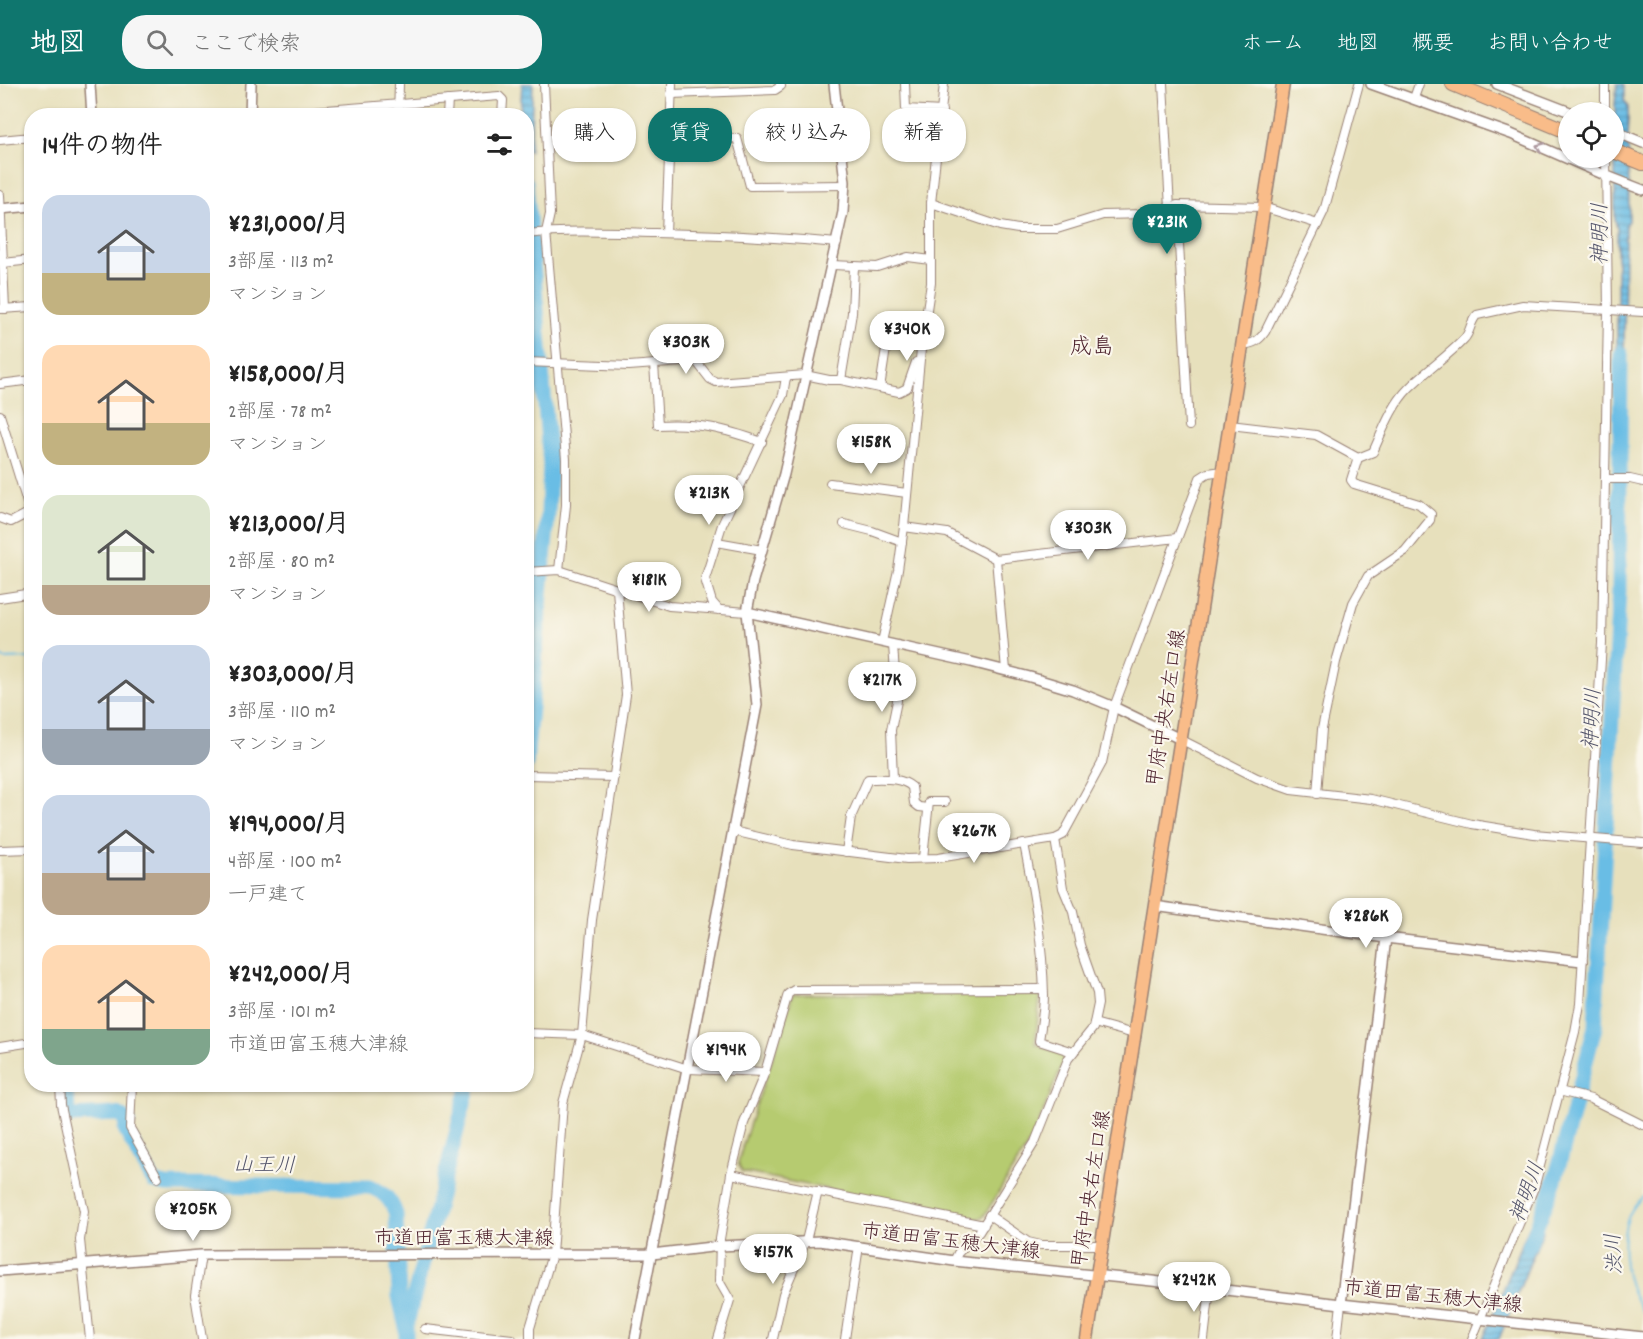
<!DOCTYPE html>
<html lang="ja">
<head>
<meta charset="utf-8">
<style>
	body { margin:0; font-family:Dekko,"Klee One",sans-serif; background:#f6f6f6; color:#222; height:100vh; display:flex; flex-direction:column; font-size:22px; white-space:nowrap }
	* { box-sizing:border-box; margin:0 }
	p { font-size:20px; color:#767676 }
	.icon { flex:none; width:33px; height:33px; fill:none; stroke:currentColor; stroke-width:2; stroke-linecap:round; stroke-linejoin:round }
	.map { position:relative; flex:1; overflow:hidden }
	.panel { position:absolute; left:24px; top:24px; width:510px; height:984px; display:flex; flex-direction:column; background:#fff; border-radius:24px; box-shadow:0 2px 4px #0004 }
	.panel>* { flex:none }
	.top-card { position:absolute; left:552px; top:24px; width:570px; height:54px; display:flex; gap:12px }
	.buttons { position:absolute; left:1558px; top:18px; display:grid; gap:12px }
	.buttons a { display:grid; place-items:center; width:66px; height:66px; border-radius:50%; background:#fff; box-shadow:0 2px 4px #0004; font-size:30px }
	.price { position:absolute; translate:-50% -51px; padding:0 14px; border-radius:21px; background:#fff; color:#222; font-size:20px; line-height:39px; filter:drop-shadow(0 2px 3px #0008) }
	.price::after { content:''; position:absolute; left:50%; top:36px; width:18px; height:14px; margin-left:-9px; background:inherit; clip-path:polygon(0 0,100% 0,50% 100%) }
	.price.active { background:#0f766e; color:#fff }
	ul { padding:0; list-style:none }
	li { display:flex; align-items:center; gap:18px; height:150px; padding:0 18px }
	li span { display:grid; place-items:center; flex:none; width:168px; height:120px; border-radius:18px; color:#555 }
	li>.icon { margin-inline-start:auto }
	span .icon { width:72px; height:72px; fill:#fffc; stroke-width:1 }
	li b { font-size:26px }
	h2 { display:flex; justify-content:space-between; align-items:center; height:72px; padding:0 18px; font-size:26px }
	.pill { padding:0 21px; border-radius:24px; background:#fff; box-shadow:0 2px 4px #0004; font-size:21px; line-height:54px }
	.pill.active { background:#0f766e; color:#fff }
	header { display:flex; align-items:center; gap:36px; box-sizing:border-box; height:84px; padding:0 30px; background:#0f766e; color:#fff }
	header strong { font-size:28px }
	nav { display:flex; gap:33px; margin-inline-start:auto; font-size:21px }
	.search { width:420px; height:54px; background:#f6f6f6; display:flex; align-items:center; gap:15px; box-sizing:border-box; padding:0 21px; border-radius:24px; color:#767676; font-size:22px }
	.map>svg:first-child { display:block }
</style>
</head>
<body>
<header>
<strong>地図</strong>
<div class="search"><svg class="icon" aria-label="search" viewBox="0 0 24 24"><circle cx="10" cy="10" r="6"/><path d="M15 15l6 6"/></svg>ここで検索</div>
<nav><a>ホーム</a><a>地図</a><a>概要</a><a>お問い合わせ</a></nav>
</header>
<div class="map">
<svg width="1643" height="1255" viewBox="0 0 1643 1255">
	<defs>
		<pattern id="water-rules" width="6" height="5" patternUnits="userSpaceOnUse" patternTransform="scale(1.5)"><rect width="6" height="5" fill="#69bde5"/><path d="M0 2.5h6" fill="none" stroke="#5899ba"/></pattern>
	</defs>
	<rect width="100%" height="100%" fill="#fbf7ec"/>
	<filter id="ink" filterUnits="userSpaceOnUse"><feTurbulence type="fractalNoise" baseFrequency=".0167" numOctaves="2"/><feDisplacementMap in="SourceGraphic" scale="12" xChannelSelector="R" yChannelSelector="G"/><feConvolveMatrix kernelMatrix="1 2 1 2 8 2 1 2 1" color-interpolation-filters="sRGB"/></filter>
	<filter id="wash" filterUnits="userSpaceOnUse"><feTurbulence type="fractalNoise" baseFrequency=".008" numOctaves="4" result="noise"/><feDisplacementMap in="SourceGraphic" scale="24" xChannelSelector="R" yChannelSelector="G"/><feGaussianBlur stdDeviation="1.35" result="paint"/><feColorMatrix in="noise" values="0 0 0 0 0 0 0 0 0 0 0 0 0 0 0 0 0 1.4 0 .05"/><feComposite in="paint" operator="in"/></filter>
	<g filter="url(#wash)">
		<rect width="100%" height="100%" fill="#e7e0bc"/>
		<path fill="#b6cb6f" stroke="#80754d" stroke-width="1.5" d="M1036,909L1040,913L1035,960L1060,968L1064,971V976L1033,1053L984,1132L977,1135L742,1088L738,1079C753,1022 777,969 792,912L794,910Z"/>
		<g fill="url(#water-rules)" stroke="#5a6e88" stroke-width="1.5">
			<polygon points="522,0 533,0 530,67 527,67 526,32 520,31"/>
			<polygon points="1617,0 1624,0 1624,16 1628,22 1629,137 1625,142 1624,289 1617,289 1617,144 1615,136 1615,20"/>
			<polygon points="1529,1143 1543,1147 1499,1255 1483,1255"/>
		</g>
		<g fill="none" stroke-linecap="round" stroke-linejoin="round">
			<g stroke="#69bde5" stroke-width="2">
				<polyline points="0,572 4,575 32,574"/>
				<path d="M1643,1113C1618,1133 1621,1174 1630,1202C1633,1211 1639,1220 1643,1228"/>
			</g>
			<g stroke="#69bde5" stroke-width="15">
				<polyline points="526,99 550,380 548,430 526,680"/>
				<path d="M65,1000L69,1032L117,1030L128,1037L125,1046L154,1098L166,1101L369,1103C384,1107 391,1116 396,1130L399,1212L406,1243V1255"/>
				<polyline points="1529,1162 1555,1096 1595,943 1619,507 1621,270"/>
				<polyline points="407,1239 469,1000"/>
			</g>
		</g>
	</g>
	<g filter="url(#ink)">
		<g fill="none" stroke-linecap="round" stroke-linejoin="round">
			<g stroke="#988074" stroke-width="10">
				<g id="minor">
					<polyline points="544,0 550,130 546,148 566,375 566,421 559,486"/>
					<polyline points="905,0 906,25 942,27"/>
					<polyline points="1163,0 1170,124 1177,142 1179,160 1189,342"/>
					<polyline points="671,10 775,6 781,2 780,0"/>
					<polyline points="1414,14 1419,0"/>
					<polyline points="1605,28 1605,0"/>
					<polyline points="314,32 314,27 499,12 503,16 502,32"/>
					<polyline points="398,32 399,0"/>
					<polyline points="447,32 448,16"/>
					<polyline points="0,56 32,53"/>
					<polyline points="670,59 737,54 750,102 845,101"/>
					<polyline points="0,111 5,225"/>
					<polyline points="931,119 1000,142 1018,145 1057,145 1103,131 1146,130 1177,121 1263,123 1318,140"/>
					<polyline points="666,149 672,0"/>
					<path d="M526,150C569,146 612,148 654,149C715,150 776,153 837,159"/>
					<polyline points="3,179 32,176"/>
					<polyline points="832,181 877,183 908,173 931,176"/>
					<polyline points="1,225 32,223"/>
					<path d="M1241,261C1252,260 1258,258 1265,248L1324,127L1359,0"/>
					<polyline points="526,278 629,282 696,277 710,295 716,298 805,291 829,296 841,296 899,308 907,304 916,278"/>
					<path d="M654,280L658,341C700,339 722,344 762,358"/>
					<polyline points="841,296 852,229 854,182"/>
					<polyline points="0,300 32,296"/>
					<polyline points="880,304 888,251"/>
					<polyline points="0,331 30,428"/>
					<path d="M1230,341L1316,351L1358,374L1373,368C1383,346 1392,321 1409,304C1427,286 1447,273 1464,255C1471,248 1470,237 1477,231L1523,221L1643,228"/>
					<polyline points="1605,395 1630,395 1643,398"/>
					<polyline points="830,399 907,409"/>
					<polyline points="0,434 11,438 32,427"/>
					<polyline points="844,440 872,447 902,458"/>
					<polyline points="904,443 947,449 996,475 1006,586"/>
					<polyline points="717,458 762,466"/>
					<polyline points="996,475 1177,454"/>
					<polyline points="526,488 559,486 669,522 747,528"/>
					<polyline points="0,514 32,509"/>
					<polyline points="719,526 712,518 705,495 722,441 783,311 786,293"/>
					<polyline points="882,558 898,486 904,443 921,265 931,199 931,119 944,0"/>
					<polyline points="1180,655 1257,694 1291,706 1371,715 1472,740 1534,750 1643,759"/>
					<polyline points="526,691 614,693"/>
					<polyline points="893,695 891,646 897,617 893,561"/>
					<polyline points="1317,710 1322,645 1336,578 1353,519 1368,492 1405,467 1430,436 1431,430 1419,420 1354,400 1351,396 1358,374"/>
					<polyline points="733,747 793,761 907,775 938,774 1055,755 1063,751 1102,679 1114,623 1200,394 1208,389 1223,387"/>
					<path d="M1024,760C1034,810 1043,860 1044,911C1044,926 1041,942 1039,957L1073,968"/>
					<polyline points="0,766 32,765"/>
					<path d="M846,768L851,733L868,695C883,695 901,693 912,703L914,719L919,723L928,724"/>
					<polyline points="923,774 929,718 945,718"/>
					<polyline points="1094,939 1134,950"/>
					<polyline points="526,949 582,951 688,985 765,988"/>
					<polyline points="0,963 32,958"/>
					<polyline points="60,1000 61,1021 84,1127 80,1156 90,1255"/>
					<polyline points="132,1000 130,1044 158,1094"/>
					<polyline points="1559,1007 1591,1015 1643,1041"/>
					<polyline points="731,1090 984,1141"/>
					<polyline points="989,1131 1028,1158 1041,1161 1101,1161"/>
					<polyline points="201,1171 195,1211 202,1255"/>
					<polyline points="954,1177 958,1169 979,1148 1035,1058 1068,975 1093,944 1098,920 1097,909 1080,861 1073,828 1063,804 1055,755"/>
					<polyline points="425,1245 512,1255"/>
					<polyline points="530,1255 530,1244 552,1170 563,1019 582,951 592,836 626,611 617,506"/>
					<polyline points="718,1255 730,1216 719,1197 720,1155 731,1090 744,1039 765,988 788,910 794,906 1043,905"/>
					<polyline points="773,1255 783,1210 806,1157 818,1107"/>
					<polyline points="845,1255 859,1162"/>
					<polyline points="1204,1255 1210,1204"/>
					<polyline points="1337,1255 1341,1220"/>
					<polyline points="1472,1255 1535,1101 1575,948 1580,920 1602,559 1608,227 1606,74"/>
				</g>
			</g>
			<g stroke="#988074" stroke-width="12">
				<g id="tertiary">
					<polyline points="90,0 92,32"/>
					<polyline points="1371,0 1511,50 1607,92 1643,106"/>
					<polyline points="1497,0 1570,28"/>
					<polyline points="250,32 251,0"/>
					<polyline points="1614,47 1643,59"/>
					<polyline points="0,125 32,122"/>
					<polyline points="747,528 971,578 1030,593 1073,606 1114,623 1180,655"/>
					<polyline points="1154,822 1386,854 1582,877"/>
					<polyline points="0,1187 201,1171 652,1170 720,1162 820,1157 954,1177 1152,1197 1341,1220 1643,1253"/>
					<polyline points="1341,1220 1386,854"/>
					<polyline points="635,1255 757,621 747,528 753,497 784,390 843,128 845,98 834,0"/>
				</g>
			</g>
			<g stroke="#988074" stroke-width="15">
				<polyline id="primary" points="1087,1255 1283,0"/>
			</g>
			<g stroke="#988074" stroke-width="16">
				<g id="motorway">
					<polyline points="1453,0 1569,48"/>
					<polyline points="1614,67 1643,79"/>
				</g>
			</g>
			<use href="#minor" stroke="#fff" stroke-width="8"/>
			<use href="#tertiary" stroke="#fff" stroke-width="9"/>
			<use href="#primary" stroke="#f9bc89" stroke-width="12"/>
			<use href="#motorway" stroke="#f9bc89" stroke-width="14"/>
		</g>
		<defs><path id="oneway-chevron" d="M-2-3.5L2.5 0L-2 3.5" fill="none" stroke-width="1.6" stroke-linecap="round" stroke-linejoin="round" transform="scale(1.5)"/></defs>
		<use stroke="#ae9aa0" href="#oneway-chevron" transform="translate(1540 63) rotate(-157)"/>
	</g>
	<g text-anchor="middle" stroke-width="4.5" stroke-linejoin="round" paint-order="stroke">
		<g font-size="20" fill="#4a1f2b" stroke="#fbf7ec">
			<text transform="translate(1165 624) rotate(-81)" y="7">甲府中央右左口線</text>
			<text transform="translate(1090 1105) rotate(-81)" y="7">甲府中央右左口線</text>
			<text x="464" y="1160">市道田富玉穂大津線</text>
			<text transform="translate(951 1156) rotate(7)" y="7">市道田富玉穂大津線</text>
			<text transform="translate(1433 1211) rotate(6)" y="7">市道田富玉穂大津線</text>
		</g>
		<g font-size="21" font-style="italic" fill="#55566c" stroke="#fbf7ec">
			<text transform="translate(1599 150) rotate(-90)" y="7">神明川</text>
			<text transform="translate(1591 635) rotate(-87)" y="7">神明川</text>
			<text transform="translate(264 1080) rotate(1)" y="7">山王川</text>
			<text transform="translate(1526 1108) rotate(-70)" y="7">神明川</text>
			<text transform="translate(1613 1170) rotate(-93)" y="7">渋川</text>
		</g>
		<g font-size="22" fill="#4a1f2b" stroke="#fbf7ec">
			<text x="1092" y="269">成島</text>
		</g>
	</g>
</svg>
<div class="buttons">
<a><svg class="icon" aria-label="locate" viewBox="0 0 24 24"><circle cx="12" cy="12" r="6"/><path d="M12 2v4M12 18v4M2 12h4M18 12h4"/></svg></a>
</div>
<b class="price active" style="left:1167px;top:171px">¥231K</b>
<b class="price" style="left:907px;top:278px">¥340K</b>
<b class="price" style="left:686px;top:291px">¥303K</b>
<b class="price" style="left:871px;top:391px">¥158K</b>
<b class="price" style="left:709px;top:442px">¥213K</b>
<b class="price" style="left:1088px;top:477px">¥303K</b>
<b class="price" style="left:649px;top:529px">¥181K</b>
<b class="price" style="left:882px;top:629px">¥217K</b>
<b class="price" style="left:974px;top:780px">¥267K</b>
<b class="price" style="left:1366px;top:865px">¥286K</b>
<b class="price" style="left:726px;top:999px">¥194K</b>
<b class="price" style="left:193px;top:1158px">¥205K</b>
<b class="price" style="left:773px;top:1201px">¥157K</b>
<b class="price" style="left:1194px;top:1229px">¥242K</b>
<div class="top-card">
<a class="pill">購入</a>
<a class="pill active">賃貸</a>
<a class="pill">絞り込み</a>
<a class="pill">新着</a>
</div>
<section class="panel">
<h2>14件の物件<svg class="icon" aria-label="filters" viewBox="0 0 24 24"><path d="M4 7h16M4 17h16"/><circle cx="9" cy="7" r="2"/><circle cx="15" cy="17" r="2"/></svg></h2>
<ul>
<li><span style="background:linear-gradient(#c9d6e8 65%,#c2b280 0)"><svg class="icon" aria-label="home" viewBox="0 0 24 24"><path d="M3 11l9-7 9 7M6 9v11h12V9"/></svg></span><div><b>¥231,000/月</b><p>3部屋 · 113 m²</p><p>マンション</p></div></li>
<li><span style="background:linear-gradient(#ffd9b3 65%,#c2b280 0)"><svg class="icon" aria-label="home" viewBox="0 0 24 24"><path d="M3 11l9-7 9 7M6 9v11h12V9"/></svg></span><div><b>¥158,000/月</b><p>2部屋 · 78 m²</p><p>マンション</p></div></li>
<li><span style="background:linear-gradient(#dfe7d0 75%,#b9a48a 0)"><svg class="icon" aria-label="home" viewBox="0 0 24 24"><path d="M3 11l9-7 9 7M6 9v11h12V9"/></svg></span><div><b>¥213,000/月</b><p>2部屋 · 80 m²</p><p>マンション</p></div></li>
<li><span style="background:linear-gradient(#c9d6e8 70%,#9aa5b1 0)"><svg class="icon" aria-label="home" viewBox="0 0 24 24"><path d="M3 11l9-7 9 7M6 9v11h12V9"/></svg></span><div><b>¥303,000/月</b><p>3部屋 · 110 m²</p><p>マンション</p></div></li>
<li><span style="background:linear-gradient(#c9d6e8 65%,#b9a48a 0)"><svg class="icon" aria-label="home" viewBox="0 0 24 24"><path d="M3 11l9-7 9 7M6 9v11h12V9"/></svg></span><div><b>¥194,000/月</b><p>4部屋 · 100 m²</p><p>一戸建て</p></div></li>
<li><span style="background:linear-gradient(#ffd9b3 70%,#7fa58c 0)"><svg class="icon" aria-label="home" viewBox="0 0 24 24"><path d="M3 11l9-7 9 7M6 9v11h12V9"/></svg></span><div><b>¥242,000/月</b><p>3部屋 · 101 m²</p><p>市道田富玉穂大津線</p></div></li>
</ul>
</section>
</div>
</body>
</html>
